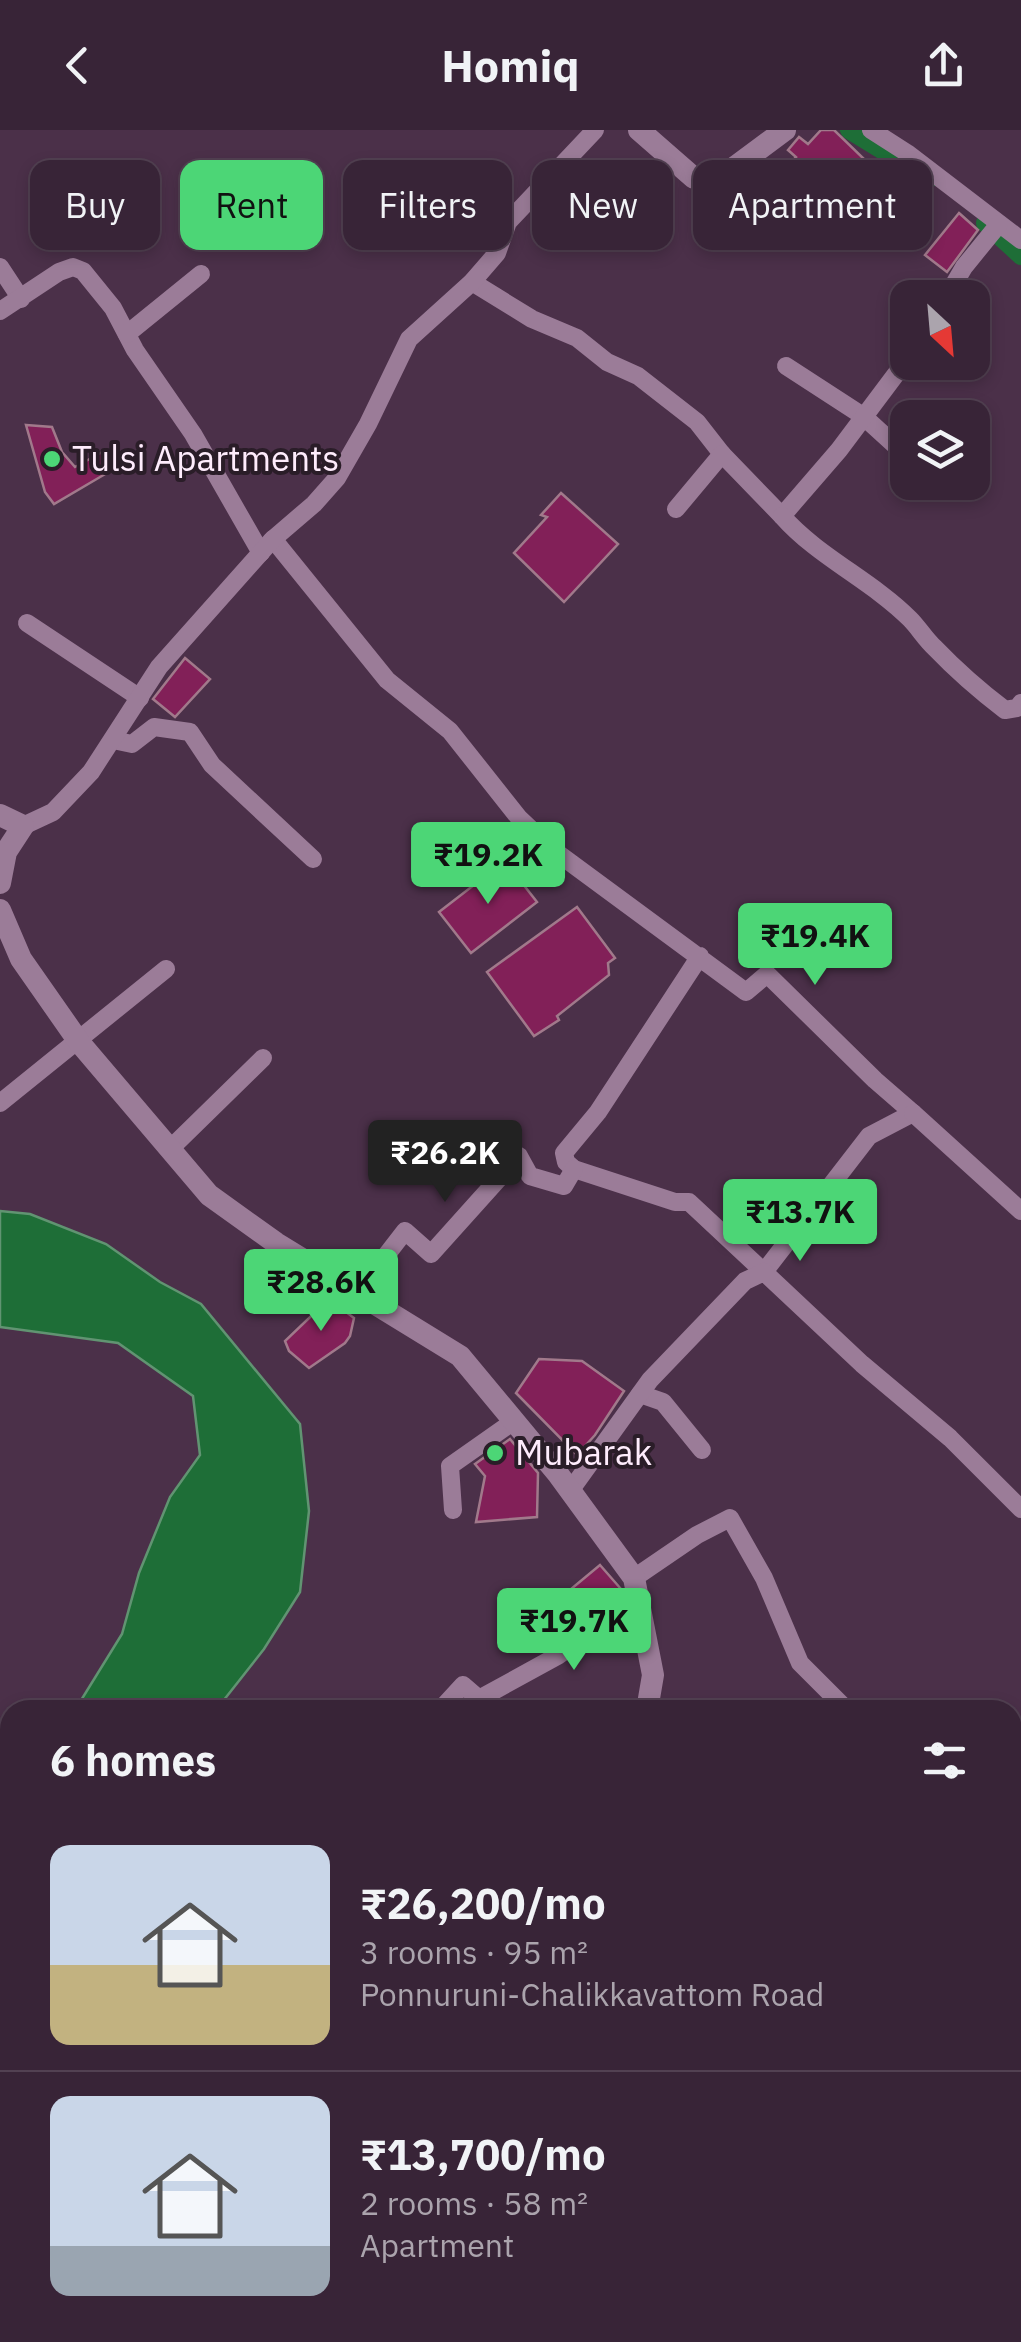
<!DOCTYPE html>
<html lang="en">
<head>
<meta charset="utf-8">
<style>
	body { margin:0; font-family:"IBM Plex Sans",sans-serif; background:#3f2c3f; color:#f1f3f6; height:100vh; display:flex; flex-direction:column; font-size:38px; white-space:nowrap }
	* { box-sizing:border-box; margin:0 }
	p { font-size:32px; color:#aba4ad }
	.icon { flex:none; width:55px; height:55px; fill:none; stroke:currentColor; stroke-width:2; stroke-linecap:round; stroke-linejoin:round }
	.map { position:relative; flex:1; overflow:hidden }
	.sheet { position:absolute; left:0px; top:1570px; width:1022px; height:642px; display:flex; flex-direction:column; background:#382437; border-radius:30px 30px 0 0; box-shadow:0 5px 15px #0003,0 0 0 2px #524152 }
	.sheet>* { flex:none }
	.top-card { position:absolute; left:30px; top:30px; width:962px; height:90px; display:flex; gap:20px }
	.needle { width:65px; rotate:154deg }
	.buttons { position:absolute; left:890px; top:150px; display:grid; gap:20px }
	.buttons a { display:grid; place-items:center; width:100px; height:100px; border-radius:20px; background:#382437; box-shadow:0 5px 15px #0003,0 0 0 2px #524152; font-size:50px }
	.price { position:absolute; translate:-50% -85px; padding:0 22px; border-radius:10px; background:#4cd676; color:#111; font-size:32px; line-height:65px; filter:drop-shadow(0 2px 5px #0008) }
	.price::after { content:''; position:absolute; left:50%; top:60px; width:30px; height:22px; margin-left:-15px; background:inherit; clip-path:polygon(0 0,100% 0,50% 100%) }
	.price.on { background:#222; color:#fff }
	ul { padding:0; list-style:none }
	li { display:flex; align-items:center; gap:30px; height:250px; padding:0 50px }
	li+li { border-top:2px solid #524152 }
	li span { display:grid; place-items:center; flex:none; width:280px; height:200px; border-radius:20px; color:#555 }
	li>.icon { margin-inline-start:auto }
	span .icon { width:120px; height:120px; fill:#fffc; stroke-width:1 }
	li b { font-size:42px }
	h2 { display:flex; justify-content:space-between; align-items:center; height:120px; padding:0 50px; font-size:42px }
	.chip { padding:0 35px; border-radius:20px; background:#382437; box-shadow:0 5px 15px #0003,0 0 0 2px #524152; font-size:35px; line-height:90px }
	.chip.on { background:#4cd676; color:#111 }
	header { display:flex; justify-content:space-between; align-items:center; height:130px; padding:0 50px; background:#382437; font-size:45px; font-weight:700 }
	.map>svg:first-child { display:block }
</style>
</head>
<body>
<header><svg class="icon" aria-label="back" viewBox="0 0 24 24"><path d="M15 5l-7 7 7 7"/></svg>Homiq<svg class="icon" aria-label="share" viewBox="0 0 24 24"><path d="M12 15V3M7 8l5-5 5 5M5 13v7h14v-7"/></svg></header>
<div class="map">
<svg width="1021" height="2212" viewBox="0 0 1021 2212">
	<rect width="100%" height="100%" fill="#4b3049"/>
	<g fill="#1e6e37" stroke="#619472" stroke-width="2.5">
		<polygon points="0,1081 30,1084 106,1114 160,1152 201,1174 300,1294 309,1381 300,1462 264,1519 216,1580 75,1580 122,1504 139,1443 170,1367 200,1325 193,1266 118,1213 0,1197"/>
		<polygon points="10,1707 10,2120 0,2046 0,1762 4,1726"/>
		<polygon points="40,2203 157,2203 158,2212 44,2212"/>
	</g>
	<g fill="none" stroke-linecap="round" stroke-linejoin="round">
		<g stroke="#1e6e37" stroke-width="18">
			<polyline points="849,0 929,49"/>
			<polyline points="985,93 1021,126"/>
		</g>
	</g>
	<g fill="#822058" stroke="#a1798b" stroke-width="2.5">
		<polygon points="821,0 834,0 863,28 821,73 784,40 796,27 788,20 799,7 808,14"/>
		<polygon points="888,39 898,46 901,41 921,54 898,93 895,91 889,99 863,82"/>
		<polygon points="959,83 978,100 947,142 925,125"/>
		<polygon points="26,295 52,297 62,322 75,337 106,320 112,340 54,374 45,362"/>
		<polygon points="561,363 618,414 564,472 514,423 547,387 541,385"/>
		<polygon points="185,528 210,549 175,587 153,569"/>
		<polygon points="505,731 537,772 471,823 439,782"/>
		<polygon points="577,777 615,828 608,833 609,845 557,886 559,890 534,906 487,842"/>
		<polygon points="329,1169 354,1188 350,1206 345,1213 309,1238 289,1221 285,1211"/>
		<polygon points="539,1229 582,1231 624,1261 595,1305 577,1325 516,1263"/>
		<polygon points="510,1309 538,1343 537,1387 476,1392 485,1346 475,1334"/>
		<polygon points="600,1435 621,1459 572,1500 547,1479"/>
	</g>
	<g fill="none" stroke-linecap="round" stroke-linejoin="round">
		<g stroke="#9b7c98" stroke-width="18">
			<polyline points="871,0 907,23 1021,110"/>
			<polyline points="0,137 21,169"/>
			<polyline points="472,152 532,189 577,208 607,232 638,246 697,292 722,324"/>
			<polyline points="946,168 964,137 999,94"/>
			<polyline points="0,181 59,142 73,137 83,141 113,178 135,220 193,304 261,423"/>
			<polyline points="127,204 201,144"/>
			<polyline points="786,236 863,286 908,327"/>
			<polyline points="676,379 722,324 782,386 839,320 908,228"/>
			<path d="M782,386C818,427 871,450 910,489C919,498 925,509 935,518C957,541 980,561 1005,580L1017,578L1021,573"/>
			<polyline points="273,409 387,550 450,601 519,688 552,719 746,862 767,844 875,950 913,983 869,1006 764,1142 689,1072 675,1072 574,1039 566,1032 564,1023 598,982 700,826"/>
			<polyline points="27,493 140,568"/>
			<polyline points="113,610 132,614 154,597 190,602 212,635 313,729"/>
			<polyline points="23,696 53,682 91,642 159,537 272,410 314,374 337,348 368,294 409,209 472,152 497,123 508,92 595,0"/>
			<polyline points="0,973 166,839"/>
			<polyline points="913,983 1021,1081"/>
			<polyline points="170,1019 263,928"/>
			<polyline points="357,1163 405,1101 431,1124 519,1026 530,1046 564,1056 574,1039"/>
			<polyline points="640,1264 663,1272 702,1320"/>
			<polyline points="570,1361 650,1250 745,1151 764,1142 862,1234 950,1308 1021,1379"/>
			<polyline points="453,1380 450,1336 514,1291"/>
			<polyline points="634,1448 697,1405 730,1388 764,1448 800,1533 847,1580"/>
			<polyline points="479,1569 559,1525 638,1468"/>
			<polyline points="440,1580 463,1555 492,1580"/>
			<polyline points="1012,1971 1021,1964"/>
			<polyline points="1012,2187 1021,2177"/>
			<polyline points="0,2193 11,2212"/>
			<polyline points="381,2212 382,2202"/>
			<polyline points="710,2212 730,2204 746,2212"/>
			<polyline points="993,2212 1001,2202"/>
		</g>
		<g stroke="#9b7c98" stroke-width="22">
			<polyline points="639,0 694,48 720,48 785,0"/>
			<polyline points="0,685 23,696 6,722 0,753"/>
			<polyline points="0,780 21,829 79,912 209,1065 276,1113 460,1226 558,1344 634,1448 653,1545 647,1580"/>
			<polyline points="1012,2035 1021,2043"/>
		</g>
	</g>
	<g fill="#4cd676" stroke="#2a1d28" stroke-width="4">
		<circle cx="52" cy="329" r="10"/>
		<circle cx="495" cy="1323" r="10"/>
	</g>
	<g text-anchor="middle" stroke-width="8" stroke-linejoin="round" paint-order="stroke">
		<g font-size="35" fill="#feecfc" stroke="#2a1d28" text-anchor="start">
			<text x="72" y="341">Tulsi Apartments</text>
			<text x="515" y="1335">Mubarak</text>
		</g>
	</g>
</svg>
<div class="buttons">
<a><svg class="needle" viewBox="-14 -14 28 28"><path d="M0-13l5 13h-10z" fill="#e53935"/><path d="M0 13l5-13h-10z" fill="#aba4ad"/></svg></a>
<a><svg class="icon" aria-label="layers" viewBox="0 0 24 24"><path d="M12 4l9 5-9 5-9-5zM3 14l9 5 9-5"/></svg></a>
</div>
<b class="price" style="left:488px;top:777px">₹19.2K</b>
<b class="price" style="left:815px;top:858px">₹19.4K</b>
<b class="price on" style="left:445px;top:1075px">₹26.2K</b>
<b class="price" style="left:800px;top:1134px">₹13.7K</b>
<b class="price" style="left:321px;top:1204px">₹28.6K</b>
<b class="price" style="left:574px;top:1543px">₹19.7K</b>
<div class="top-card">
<a class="chip">Buy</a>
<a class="chip on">Rent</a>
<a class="chip">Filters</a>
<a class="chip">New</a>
<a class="chip">Apartment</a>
</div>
<section class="sheet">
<h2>6 homes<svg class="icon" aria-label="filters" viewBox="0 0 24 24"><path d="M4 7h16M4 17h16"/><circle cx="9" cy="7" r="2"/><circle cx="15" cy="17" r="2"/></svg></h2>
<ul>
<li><span style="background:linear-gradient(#c9d6e8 60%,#c2b280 0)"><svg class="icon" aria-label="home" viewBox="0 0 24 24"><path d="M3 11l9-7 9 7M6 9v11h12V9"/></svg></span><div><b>₹26,200/mo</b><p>3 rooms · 95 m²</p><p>Ponnuruni-Chalikkavattom Road</p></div></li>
<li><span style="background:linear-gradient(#c9d6e8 75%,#9aa5b1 0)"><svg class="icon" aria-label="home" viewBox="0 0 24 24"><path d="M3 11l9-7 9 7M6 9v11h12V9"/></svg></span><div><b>₹13,700/mo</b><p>2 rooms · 58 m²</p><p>Apartment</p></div></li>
</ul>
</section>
</div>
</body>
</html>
